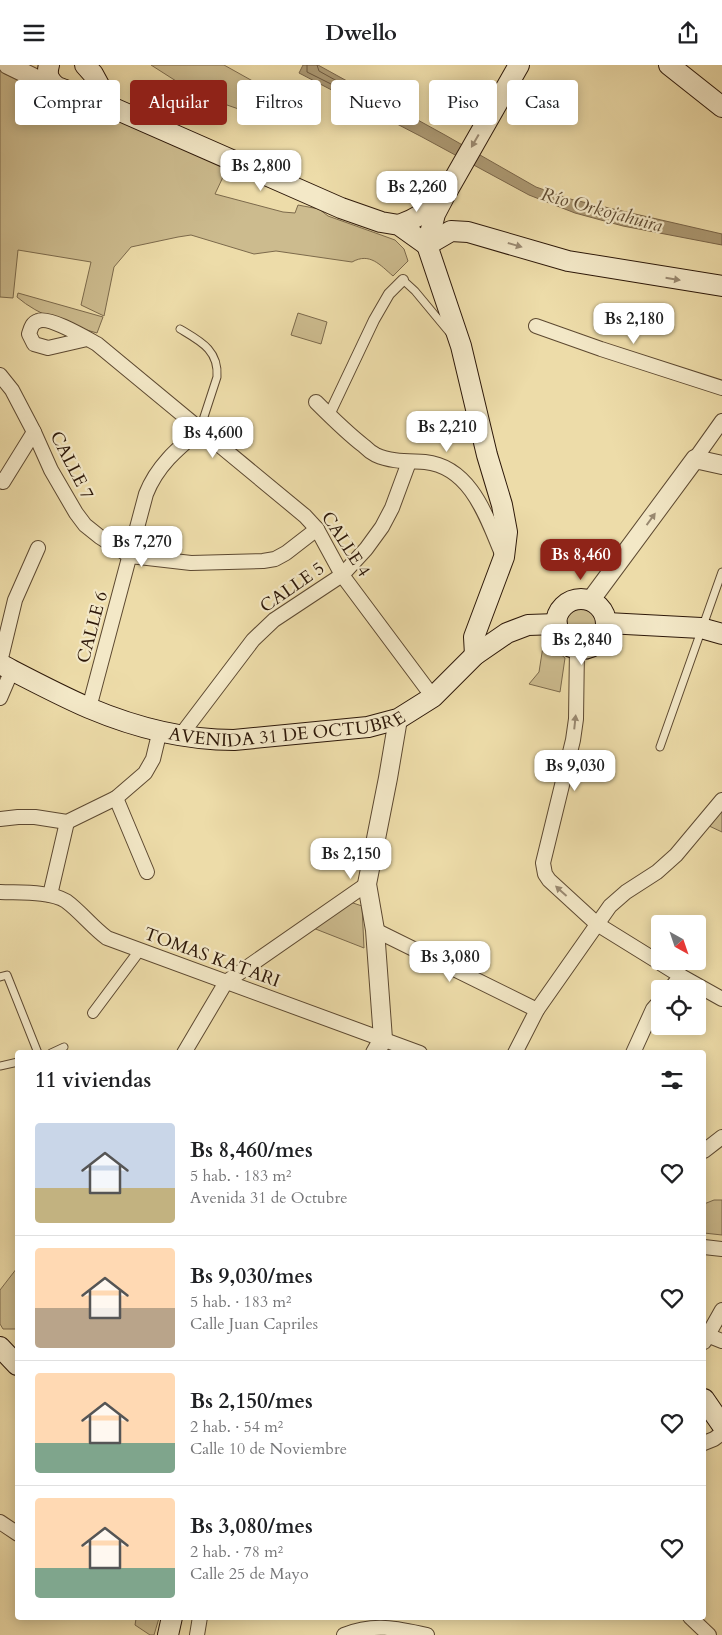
<!DOCTYPE html>
<html lang="es">
<head>
<meta charset="utf-8">
<style>
	body { margin:0; font-family:Cardo,serif; background:#f6f6f6; color:#202124; height:100vh; display:flex; flex-direction:column; font-size:19px; white-space:nowrap }
	* { box-sizing:border-box; margin:0 }
	p { font-size:16px; color:#757577 }
	.icon { flex:none; width:28px; height:28px; fill:none; stroke:currentColor; stroke-width:2; stroke-linecap:round; stroke-linejoin:round }
	.map { position:relative; flex:1; overflow:hidden }
	.details { position:absolute; left:15px; top:985px; width:691px; height:570px; display:flex; flex-direction:column; background:#fff; border-radius:5px; box-shadow:0 2px 12px #0003 }
	.details>* { flex:none }
	.banner { position:absolute; left:15px; top:15px; width:692px; height:45px; display:flex; gap:10px }
	.needle { width:32px; rotate:140deg }
	.buttons { position:absolute; left:651px; top:850px; display:grid; gap:10px }
	.buttons a { display:grid; place-items:center; width:55px; height:55px; border-radius:5px; background:#fff; box-shadow:0 2px 12px #0003; font-size:25px }
	.price { position:absolute; translate:-50% -42px; padding:0 11px; border-radius:10px; background:#fff; color:#222; font-size:16px; line-height:32px; filter:drop-shadow(0 1px 2px #0008) }
	.price::after { content:''; position:absolute; left:50%; top:30px; width:15px; height:11px; margin-left:-8px; background:inherit; clip-path:polygon(0 0,100% 0,50% 100%) }
	.price.active { background:#8f2418; color:#fff }
	ul { padding:0; list-style:none }
	li { display:flex; align-items:center; gap:15px; height:125px; padding:0 20px }
	li+li { border-top:1px solid #e0e0e0 }
	li span { display:grid; place-items:center; flex:none; width:140px; height:100px; border-radius:5px; color:#555 }
	li>.icon { margin-inline-start:auto }
	span .icon { width:60px; height:60px; fill:#fffc; stroke-width:1 }
	li b { font-size:21px }
	h2 { display:flex; justify-content:space-between; align-items:center; height:60px; padding:0 20px; font-size:21px }
	.pill { padding:0 18px; border-radius:5px; background:#fff; box-shadow:0 2px 12px #0003; font-size:18px; line-height:45px }
	.pill.active { background:#8f2418; color:#fff }
	header { display:flex; justify-content:space-between; align-items:center; height:65px; padding:0 20px; background:#fff; font-size:22px; font-weight:800 }
	.map>svg:first-child { display:block }
</style>
</head>
<body>
<header><svg class="icon" aria-label="menu" viewBox="0 0 24 24"><path d="M4 6h16M4 12h16M4 18h16"/></svg>Dwello<svg class="icon" aria-label="share" viewBox="0 0 24 24"><path d="M12 15V3M7 8l5-5 5 5M5 13v7h14v-7"/></svg></header>
<div class="map">
<svg width="722" height="1570" viewBox="0 0 722 1570">
	<rect width="100%" height="100%" fill="#eddca9"/>
	<filter id="stains"><feTurbulence type="fractalNoise" baseFrequency=".004" numOctaves="4"/><feColorMatrix values="0 0 0 0 .2 0 0 0 0 .09 0 0 0 0 .02 0 0 0 .5 -.17"/></filter>
	<radialGradient id="worn" r=".72"><stop offset=".6" stop-color="#630" stop-opacity="0"/><stop offset="1" stop-color="#630" stop-opacity=".3"/></radialGradient>
	<g fill="#ccbb8e" stroke="#7c6a4c">
		<polygon points="151,0 224,0 258,19 256,50 198,30"/>
		<path d="M0,2L231,95L215,129L283,147L295,148L298,140L319,144L328,151L395,175L404,184L408,196L393,211C380,200 370,187 352,197L276,186L254,189L191,170L178,172L131,182L114,202L104,251L81,240L91,197L18,185L13,233L0,232Z"/>
		<path d="M18,228L103,252L97,268C69,260 39,251 17,232Z"/>
		<polygon points="298,248 327,257 321,279 291,270"/>
		<circle cx="581" cy="558" r="15"/>
		<polygon points="544,575 565,593 560,627 529,619 539,607"/>
		<polygon points="722,744 722,767 707,760"/>
		<polygon points="350,837 362,841 364,883 313,863"/>
		<polygon points="714,1135 722,1135 722,1170 704,1168 704,1139"/>
		<polygon points="17,1203 17,1264 3,1264 0,1259 0,1225"/>
		<polygon points="139,1552 159,1553 154,1570 150,1570 135,1560 136,1554"/>
	</g>
	<polygon fill="#ac9973" stroke="#796549" points="303,0 318,0 445,70 536,122 570,134 722,169 722,180 623,161 575,148 529,130 422,72 299,8"/>
	<g fill="none" stroke-linecap="round" stroke-linejoin="round">
		<polyline stroke="#6c583e" stroke-width="1" points="307,0 307,7 343,25 346,25 346,21 319,6 317,0"/>
		<g stroke="#5d4931" stroke-width="9">
			<g id="service">
				<polyline points="403,215 415,226 449,267"/>
				<path d="M180,264C200,276 219,285 217,312L200,364"/>
				<polyline points="660,682 722,507"/>
				<polyline points="0,912 7,910 38,988"/>
				<polyline points="51,988 64,982"/>
				<polyline points="0,1001 18,997"/>
			</g>
		</g>
		<g stroke="#5d4931" stroke-width="12">
			<g id="pedestrian">
				<polyline points="329,350 374,255 389,229 403,215"/>
				<polyline points="93,948 140,885"/>
			</g>
		</g>
		<g stroke="#5d4931" stroke-width="16">
			<g id="minor">
				<polyline points="536,261 601,284 722,323"/>
				<path d="M87,274L48,283L34,279L29,269C31,263 32,258 38,256C49,251 86,273 97,279L305,451L317,464L342,510L433,632"/>
				<polyline points="0,310 12,325 34,367 51,405 76,448 85,460 100,472 130,491 191,498 263,496 275,494 286,488 317,464"/>
				<path d="M316,337C331,352 347,368 364,381C367,384 372,388 376,390C391,397 409,396 425,397C472,402 487,454 503,491"/>
				<polyline points="695,394 722,356"/>
				<polyline points="0,415 3,417 34,367"/>
				<polyline points="577,583 576,654 573,675 543,798 545,809 549,815 597,859 681,911 722,934"/>
				<polyline points="0,597 15,535 38,483"/>
				<polyline points="0,633 12,605"/>
				<path d="M89,643L146,429C157,401 177,384 200,365"/>
				<polyline points="181,670 253,575 274,555 342,510 366,484 382,462 392,443 409,397"/>
				<polyline points="116,733 147,807"/>
				<polyline points="0,754 18,752 35,752 67,757 116,733 145,708 153,694 160,665"/>
				<path d="M0,827C19,828 50,826 66,836C81,847 92,862 107,873L420,988"/>
				<polyline points="50,830 67,757"/>
				<polyline points="375,865 537,945"/>
				<polyline points="670,924 681,911"/>
				<polyline points="184,988 226,917 367,819"/>
				<polyline points="515,988 537,945 610,841 626,827 657,807 676,790 722,735"/>
				<polyline points="633,988 653,944 660,936"/>
				<polyline points="704,1086 722,1072"/>
				<polyline points="704,1182 722,1184"/>
				<polyline points="707,1270 722,1276"/>
				<polyline points="704,1277 722,1245"/>
				<polyline points="704,1378 714,1374 722,1368"/>
				<polyline points="0,1457 18,1469"/>
				<polyline points="690,1552 709,1570"/>
				<polyline points="197,1570 200,1552"/>
				<path d="M344,1570C373,1558 397,1563 427,1570"/>
			</g>
		</g>
		<g stroke="#5d4931" stroke-width="20">
			<g id="tertiary">
				<polyline points="8,0 43,17 51,18"/>
				<polyline points="590,536 695,394 722,400"/>
				<polyline points="375,988 383,974 375,865 367,819 388,713 398,654"/>
			</g>
		</g>
		<g stroke="#2d1809" stroke-width="22">
			<g id="secondary">
				<path d="M49,0C46,10 49,16 57,22L111,42L341,143L381,157L399,160L427,180"/>
				<polyline points="85,0 93,9 111,42"/>
				<polyline points="669,0 722,42"/>
				<path d="M399,160C416,154 429,146 442,133"/>
				<polyline points="427,180 461,281 487,390 502,440 507,467 504,492 474,572 475,590"/>
				<polyline points="427,180 451,166 468,167 568,196 722,221"/>
				<polyline points="427,180 435,149 445,130 519,0"/>
				<circle cx="581" cy="559" r="25"/>
				<polyline points="607,558 701,563 722,569"/>
				<path id="s1" d="M0,599C29,614 59,630 89,643C134,662 185,675 234,675L368,662L398,654L433,632L475,590L507,568L528,560L557,559"/>
				<polyline points="0,1282 17,1300"/>
				<polyline points="704,1334 722,1360"/>
				<polyline points="168,1570 172,1552"/>
			</g>
		</g>
		<use href="#service" stroke="#f3e8c7" stroke-width="7"/>
		<use href="#pedestrian" stroke="#f3e8c7" stroke-width="10"/>
		<use href="#minor" stroke="#f3e8c7" stroke-width="14"/>
		<use href="#tertiary" stroke="#f3e8c7" stroke-width="18"/>
		<use href="#secondary" stroke="#f3e8c7" stroke-width="20"/>
	</g>
	<defs><path id="oneway-solid" d="M-6-.8H1V-3.2L6.5 0L1 3.2V.8H-6Z" transform="scale(1.25)"/></defs>
	<g fill="#9a8a72">
		<use href="#oneway-solid" transform="translate(475 76) rotate(120)"/>
		<use href="#oneway-solid" transform="translate(515 180) rotate(16)"/>
		<use href="#oneway-solid" transform="translate(673 214) rotate(9)"/>
		<use href="#oneway-solid" transform="translate(651 454) rotate(-54)"/>
		<use href="#oneway-solid" transform="translate(575 657) rotate(-84)"/>
		<use href="#oneway-solid" transform="translate(561 826) rotate(-138)"/>
	</g>
	<g text-anchor="middle" stroke-width="4.5" stroke-linejoin="round" paint-order="stroke">
		<g font-size="18" fill="#2d1809" stroke="#f3e8c7">
			<text transform="translate(72 400) rotate(63)" y="6">CALLE 7</text>
			<text transform="translate(346 479) rotate(57)" y="6">CALLE 4</text>
			<text transform="translate(292 522) rotate(-35)" y="6">CALLE 5</text>
			<text transform="translate(92 562) rotate(-75)" y="6">CALLE 6</text>
			<text dy="6" stroke="none"><textPath href="#s1" startOffset="302">AVENIDA 31 DE OCTUBRE</textPath></text>
			<text transform="translate(212 892) rotate(20)" y="6">TOMAS KATARI</text>
		</g>
		<g font-size="19" font-style="italic" fill="#604c33" stroke="#f3e8c7">
			<text transform="translate(602 144) rotate(15)" y="7">Río Orkojahuira</text>
		</g>
	</g>
	<rect width="100%" height="100%" filter="url(#stains)"/>
	<rect width="100%" height="100%" fill="url(#worn)"/>
</svg>
<div class="buttons">
<a><svg class="needle" viewBox="-14 -14 28 28"><path d="M0-13l5 13h-10z" fill="#e53935"/><path d="M0 13l5-13h-10z" fill="#757577"/></svg></a>
<a><svg class="icon" aria-label="locate" viewBox="0 0 24 24"><circle cx="12" cy="12" r="6"/><path d="M12 2v4M12 18v4M2 12h4M18 12h4"/></svg></a>
</div>
<b class="price" style="left:261px;top:127px">Bs 2,800</b>
<b class="price" style="left:417px;top:148px">Bs 2,260</b>
<b class="price" style="left:634px;top:280px">Bs 2,180</b>
<b class="price" style="left:447px;top:388px">Bs 2,210</b>
<b class="price" style="left:213px;top:394px">Bs 4,600</b>
<b class="price" style="left:142px;top:503px">Bs 7,270</b>
<b class="price active" style="left:581px;top:516px">Bs 8,460</b>
<b class="price" style="left:582px;top:601px">Bs 2,840</b>
<b class="price" style="left:575px;top:727px">Bs 9,030</b>
<b class="price" style="left:351px;top:815px">Bs 2,150</b>
<b class="price" style="left:450px;top:918px">Bs 3,080</b>
<div class="banner">
<a class="pill">Comprar</a>
<a class="pill active">Alquilar</a>
<a class="pill">Filtros</a>
<a class="pill">Nuevo</a>
<a class="pill">Piso</a>
<a class="pill">Casa</a>
</div>
<section class="details">
<h2>11 viviendas<svg class="icon" aria-label="filters" viewBox="0 0 24 24"><path d="M4 7h16M4 17h16"/><circle cx="9" cy="7" r="2"/><circle cx="15" cy="17" r="2"/></svg></h2>
<ul>
<li><span style="background:linear-gradient(#c9d6e8 65%,#c2b280 0)"><svg class="icon" aria-label="home" viewBox="0 0 24 24"><path d="M3 11l9-7 9 7M6 9v11h12V9"/></svg></span><div><b>Bs 8,460/mes</b><p>5 hab. · 183 m²</p><p>Avenida 31 de Octubre</p></div><svg class="icon" aria-label="heart" viewBox="0 0 24 24"><path d="M12 20l-8-8c-3-5 5-10 8-4 3-6 11-1 8 4z"/></svg></li>
<li><span style="background:linear-gradient(#ffd9b3 60%,#b9a48a 0)"><svg class="icon" aria-label="home" viewBox="0 0 24 24"><path d="M3 11l9-7 9 7M6 9v11h12V9"/></svg></span><div><b>Bs 9,030/mes</b><p>5 hab. · 183 m²</p><p>Calle Juan Capriles</p></div><svg class="icon" aria-label="heart" viewBox="0 0 24 24"><path d="M12 20l-8-8c-3-5 5-10 8-4 3-6 11-1 8 4z"/></svg></li>
<li><span style="background:linear-gradient(#ffd9b3 70%,#7fa58c 0)"><svg class="icon" aria-label="home" viewBox="0 0 24 24"><path d="M3 11l9-7 9 7M6 9v11h12V9"/></svg></span><div><b>Bs 2,150/mes</b><p>2 hab. · 54 m²</p><p>Calle 10 de Noviembre</p></div><svg class="icon" aria-label="heart" viewBox="0 0 24 24"><path d="M12 20l-8-8c-3-5 5-10 8-4 3-6 11-1 8 4z"/></svg></li>
<li><span style="background:linear-gradient(#ffd9b3 70%,#7fa58c 0)"><svg class="icon" aria-label="home" viewBox="0 0 24 24"><path d="M3 11l9-7 9 7M6 9v11h12V9"/></svg></span><div><b>Bs 3,080/mes</b><p>2 hab. · 78 m²</p><p>Calle 25 de Mayo</p></div><svg class="icon" aria-label="heart" viewBox="0 0 24 24"><path d="M12 20l-8-8c-3-5 5-10 8-4 3-6 11-1 8 4z"/></svg></li>
</ul>
</section>
</div>
</body>
</html>
